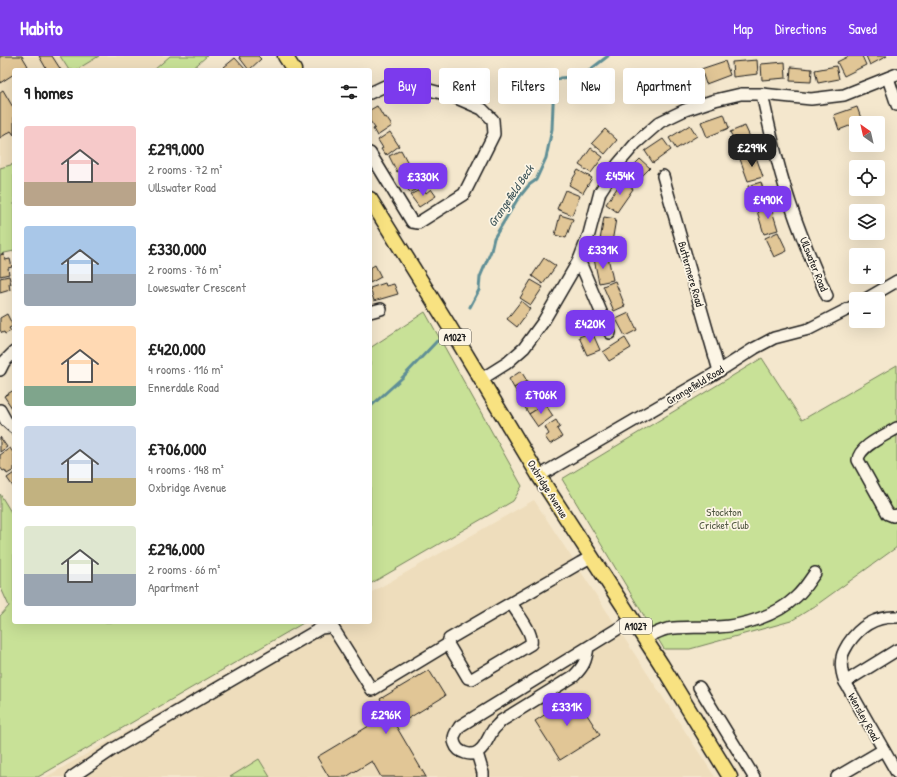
<!DOCTYPE html>
<html lang="en">
<head>
<meta charset="utf-8">
<style>
	body { margin:0; font-family:"Patrick Hand",sans-serif; background:#f2f2f2; color:#222; height:100vh; display:flex; flex-direction:column; font-size:15px; white-space:nowrap }
	* { box-sizing:border-box; margin:0 }
	p { font-size:13px; color:#767676 }
	.icon { flex:none; width:22px; height:22px; fill:none; stroke:currentColor; stroke-width:2; stroke-linecap:round; stroke-linejoin:round }
	.map { position:relative; flex:1; overflow:hidden }
	.sheet { position:absolute; left:12px; top:12px; width:360px; height:556px; display:flex; flex-direction:column; background:#fff; border-radius:4px; box-shadow:0 4px 16px #0002 }
	.sheet>* { flex:none }
	.banner { position:absolute; left:384px; top:12px; width:380px; height:36px; display:flex; gap:8px }
	.needle { width:26px; rotate:326deg }
	.buttons { position:absolute; left:849px; top:60px; display:grid; gap:8px }
	.buttons a { display:grid; place-items:center; width:36px; height:36px; border-radius:4px; background:#fff; box-shadow:0 4px 16px #0002; font-size:20px }
	.price { position:absolute; translate:-50% -34px; padding:0 9px; border-radius:8px; background:#7c3aed; color:#fff; font-size:13px; line-height:26px; filter:drop-shadow(0 1px 2px #0008) }
	.price::after { content:''; position:absolute; left:50%; top:24px; width:12px; height:9px; margin-left:-6px; background:inherit; clip-path:polygon(0 0,100% 0,50% 100%) }
	.price.on { background:#222; color:#fff }
	ul { padding:0; list-style:none }
	li { display:flex; align-items:center; gap:12px; height:100px; padding:0 12px }
	li span { display:grid; place-items:center; flex:none; width:112px; height:80px; border-radius:4px; color:#555 }
	li>.icon { margin-inline-start:auto }
	span .icon { width:48px; height:48px; fill:#fffc; stroke-width:1 }
	li b { font-size:17px }
	h2 { display:flex; justify-content:space-between; align-items:center; height:48px; padding:0 12px; font-size:17px }
	.tag { padding:0 14px; border-radius:4px; background:#fff; box-shadow:0 4px 16px #0002; font-size:14px; line-height:36px }
	.tag.on { background:#7c3aed; color:#fff }
	header { display:flex; align-items:center; gap:24px; box-sizing:border-box; height:56px; padding:0 20px; background:#7c3aed; color:#fff }
	header strong { font-size:19px }
	nav { display:flex; gap:22px; margin-inline-start:auto; font-size:14px }
	.map>svg:first-child { display:block }
</style>
</head>
<body>
<header>
<strong>Habito</strong>
<nav><a>Map</a><a>Directions</a><a>Saved</a></nav>
</header>
<div class="map">
<svg width="897" height="721" viewBox="0 0 897 721">
	<rect width="100%" height="100%" fill="#f4e7cd"/>
	<filter id="ink" filterUnits="userSpaceOnUse"><feTurbulence type="fractalNoise" baseFrequency=".025" numOctaves="2"/><feDisplacementMap in="SourceGraphic" scale="8" xChannelSelector="R" yChannelSelector="G"/><feConvolveMatrix kernelMatrix="1 2 1 2 8 2 1 2 1" color-interpolation-filters="sRGB"/></filter>
	<g filter="url(#ink)">
		<g fill="#eeddbc">
			<polygon points="0,0 200,0 184,14 14,14 14,142 0,146"/>
			<polygon points="534,444 715,721 46,721 319,566 370,566 370,537"/>
		</g>
		<g fill="#c8e197" stroke="#727e5a">
			<polygon points="60,0 99,0 76,14 69,14"/>
			<polygon points="170,0 207,0 191,14 154,14"/>
			<polygon points="14,108 14,195 0,198 0,112"/>
			<polygon points="425,256 522,430 513,445 370,528 370,292"/>
			<polygon points="762,302 802,364 897,309 897,491 815,550 791,565 690,593 664,593 562,423"/>
			<polygon points="0,438 14,461 14,566 305,566 38,721 0,721 0,560 9,550 0,530"/>
			<polygon points="259,703 270,721 230,721"/>
		</g>
		<g fill="none" stroke-linecap="round" stroke-linejoin="round">
			<g stroke="#5f8f96" stroke-width="3">
				<polyline points="470,251 479,234 480,221 491,195 494,182 517,144 529,129 536,124 546,102 552,73 554,25 560,22 582,20 608,0"/>
				<polyline points="370,351 402,322 437,285"/>
			</g>
		</g>
		<g fill="#e1c696" stroke="#1c1c1c">
			<polygon points="0,0 22,0 28,10 21,14 14,14 14,18 0,27"/>
			<polygon points="39,0 52,0 61,14 47,14"/>
			<polygon points="240,0 258,0 261,3 249,14 239,1"/>
			<polygon points="849,0 862,0 866,9 844,20 837,6"/>
			<polygon points="866,0 887,0 870,9"/>
			<polygon points="235,2 246,14 227,14 224,11"/>
			<polygon points="757,4 758,18 733,21 732,6"/>
			<polygon points="725,5 730,19 706,28 701,13"/>
			<polygon points="785,6 786,22 762,24 761,8"/>
			<polygon points="836,10 839,23 818,27 815,14"/>
			<polygon points="791,11 812,13 811,26 790,25"/>
			<polygon points="697,15 702,29 679,38 674,23"/>
			<polygon points="3,34 14,53 14,79 11,75 0,82 0,36"/>
			<polygon points="377,50 384,62 386,61 392,70 377,80 373,73 375,72 370,65 370,54"/>
			<polygon points="857,51 862,65 839,74 834,59"/>
			<polygon points="724,58 729,72 707,81 701,66"/>
			<polygon points="690,69 697,80 676,93 669,82"/>
			<polygon points="745,70 755,92 741,98 730,76"/>
			<polygon points="605,73 617,84 605,98 592,87"/>
			<polygon points="390,76 399,90 387,99 386,97 385,99 381,93 383,92 378,84"/>
			<polygon points="663,83 671,94 653,107 645,95"/>
			<polygon points="591,92 603,101 591,117 579,109"/>
			<polygon points="401,94 409,109 397,116 389,100"/>
			<polygon points="755,98 763,121 748,125 740,103"/>
			<polygon points="640,103 650,112 634,128 625,118"/>
			<polygon points="420,109 430,125 410,137 403,125 412,120 409,116"/>
			<polygon points="578,114 592,122 583,137 569,129"/>
			<polygon points="622,125 633,133 617,156 606,148"/>
			<polygon points="761,126 767,147 754,151 748,130"/>
			<polygon points="423,132 426,137 431,133 436,140 419,151 410,139"/>
			<polygon points="565,134 580,140 572,159 557,153"/>
			<polygon points="771,151 778,174 764,178 757,155"/>
			<polygon points="560,159 573,163 566,182 555,179"/>
			<polygon points="604,161 616,163 612,186 600,184"/>
			<polygon points="778,176 787,195 774,201 765,182"/>
			<polygon points="4,198 5,204 10,203 12,211 8,212 9,218 0,220 0,199"/>
			<polygon points="608,201 613,224 599,227 594,203"/>
			<polygon points="544,202 556,210 543,228 532,220"/>
			<polygon points="375,209 381,221 370,227 370,212"/>
			<polygon points="9,220 11,228 9,228 10,234 0,237 0,222"/>
			<polygon points="531,224 543,231 531,249 520,242"/>
			<polygon points="615,225 625,250 614,255 603,230"/>
			<polygon points="385,227 386,230 394,228 398,238 374,245 370,232"/>
			<polygon points="521,245 530,253 517,271 507,263"/>
			<polygon points="629,257 637,274 625,280 616,263"/>
			<polygon points="7,258 13,270 9,272 11,275 5,278 4,276 2,277 0,274 0,262"/>
			<polygon points="592,276 600,294 587,299 579,281"/>
			<polygon points="625,282 631,292 609,305 603,296"/>
			<polygon points="521,315 527,325 514,332 509,323"/>
			<polygon points="527,325 532,334 520,341 514,332"/>
			<polygon points="14,334 14,351 12,352 4,340"/>
			<polygon points="537,335 545,348 529,358 521,345"/>
			<polygon points="545,348 553,360 538,371 529,358"/>
			<polygon points="556,364 560,371 557,373 562,381 550,388 545,381 549,378 545,371"/>
			<polygon points="0,381 7,391 0,396"/>
			<polygon points="10,392 14,398 14,414 7,418 5,414 3,415 0,411 0,399"/>
			<polygon points="14,417 14,432 7,422"/>
			<polygon points="429,614 445,640 396,670 426,721 381,721 372,705 346,721 329,721 317,701 389,658 380,643"/>
			<polygon points="575,640 600,679 560,704 535,665 549,656 545,650 560,641 564,647"/>
		</g>
		<g fill="none" stroke-linecap="round" stroke-linejoin="round">
			<g stroke="#1c1c1c" stroke-width="14">
				<g id="minor">
					<polyline points="888,22 897,49"/>
					<polyline points="370,37 385,30 422,32 452,40 482,53 493,64 494,78 464,138 418,167 412,166 370,97"/>
					<path d="M762,38C769,69 775,100 785,131C796,168 811,204 827,240"/>
					<polyline points="663,120 719,315"/>
					<polyline points="579,204 610,277"/>
					<polyline points="866,243 897,225"/>
					<polyline points="370,256 381,253"/>
					<polyline points="0,314 4,306 14,296"/>
					<polyline points="480,324 507,307 524,292 543,266 579,204 589,178 600,136 618,108 636,87 660,66 685,54 715,44 741,38 762,38 811,43 844,39 897,18"/>
					<polyline points="0,354 6,365 14,372"/>
					<path d="M897,372C886,379 859,390 858,404L888,458L893,460L897,459"/>
					<polyline points="539,420 719,315 755,292 774,282 809,273 856,249"/>
					<path d="M511,547C517,557 534,577 531,588L472,623L468,622L448,588L449,583L580,507L591,501"/>
					<path d="M897,561C876,560 859,571 848,588C846,592 842,597 842,602C840,611 842,618 845,626L897,717"/>
					<path d="M644,583C652,579 659,575 667,573C681,570 702,572 717,571C743,570 776,560 796,541C804,534 809,525 815,517"/>
					<path d="M588,591C586,605 584,610 574,620L501,665C499,668 495,671 493,674C488,681 486,690 479,695C472,701 458,697 455,688C452,681 456,676 460,670L632,564"/>
					<polyline points="845,626 897,594"/>
					<polyline points="699,631 754,721"/>
					<polyline points="477,697 483,717 483,721"/>
					<polyline points="72,721 115,692 321,572 329,571 333,572 372,634 448,588"/>
					<polyline points="837,721 883,694"/>
				</g>
			</g>
			<g stroke="#1c1c1c" stroke-width="17">
				<g id="major">
					<polyline points="285,0 294,14"/>
					<polyline points="370,143 449,270 539,420 661,608 730,721"/>
				</g>
			</g>
			<use href="#minor" stroke="#fcf5e5" stroke-width="11"/>
			<use href="#major" stroke="#f8e281" stroke-width="14"/>
		</g>
	</g>
	<g text-anchor="middle" stroke-width="3.5" stroke-linejoin="round" paint-order="stroke">
		<g fill="#fcf5e5" stroke="#5f5d58" stroke-width="1">
			<rect x="439" y="273" width="32" height="16" rx="3"/>
			<rect x="620" y="562" width="32" height="16" rx="3"/>
		</g>
		<g font-size="10" font-weight="bold" fill="#1c1c1c">
			<text x="455" y="285">A1027</text>
			<text x="636" y="574">A1027</text>
		</g>
		<g font-size="11" fill="#1c1c1c" stroke="#fcf5e5">
			<text transform="translate(814 208) rotate(68)" y="4">Ullswater Road</text>
			<text transform="translate(691 218) rotate(74)" y="4">Buttermere Road</text>
			<text transform="translate(695 329) rotate(-31)" y="4">Grangefield Road</text>
			<text transform="translate(548 433) rotate(58)" y="4">Oxbridge Avenue</text>
			<text transform="translate(864 661) rotate(61)" y="4">Wensley Road</text>
		</g>
		<g font-size="11" fill="#505741" stroke="#fcf5e5">
			<text x="724" y="460">Stockton<tspan x="724" dy="13">Cricket Club</tspan></text>
		</g>
		<g font-size="12" font-style="italic" fill="#3e5559" stroke="#fcf5e5">
			<text transform="translate(511 140) rotate(-56)" y="4">Grangefield Beck</text>
		</g>
	</g>
</svg>
<div class="buttons">
<a><svg class="needle" viewBox="-14 -14 28 28"><path d="M0-13l5 13h-10z" fill="#e53935"/><path d="M0 13l5-13h-10z" fill="#767676"/></svg></a>
<a><svg class="icon" aria-label="locate" viewBox="0 0 24 24"><circle cx="12" cy="12" r="6"/><path d="M12 2v4M12 18v4M2 12h4M18 12h4"/></svg></a>
<a><svg class="icon" aria-label="layers" viewBox="0 0 24 24"><path d="M12 4l9 5-9 5-9-5zM3 14l9 5 9-5"/></svg></a>
<a>+</a>
<a>−</a>
</div>
<b class="price on" style="left:752px;top:112px">£299K</b>
<b class="price" style="left:620px;top:140px">£454K</b>
<b class="price" style="left:423px;top:141px">£330K</b>
<b class="price" style="left:768px;top:164px">£490K</b>
<b class="price" style="left:603px;top:214px">£331K</b>
<b class="price" style="left:590px;top:288px">£420K</b>
<b class="price" style="left:541px;top:359px">£706K</b>
<b class="price" style="left:567px;top:671px">£331K</b>
<b class="price" style="left:386px;top:679px">£296K</b>
<div class="banner">
<a class="tag on">Buy</a>
<a class="tag">Rent</a>
<a class="tag">Filters</a>
<a class="tag">New</a>
<a class="tag">Apartment</a>
</div>
<section class="sheet">
<h2>9 homes<svg class="icon" aria-label="filters" viewBox="0 0 24 24"><path d="M4 7h16M4 17h16"/><circle cx="9" cy="7" r="2"/><circle cx="15" cy="17" r="2"/></svg></h2>
<ul>
<li><span style="background:linear-gradient(#f6c9c9 70%,#b9a48a 0)"><svg class="icon" aria-label="home" viewBox="0 0 24 24"><path d="M3 11l9-7 9 7M6 9v11h12V9"/></svg></span><div><b>£299,000</b><p>2 rooms · 72 m²</p><p>Ullswater Road</p></div></li>
<li><span style="background:linear-gradient(#a9c7e8 60%,#9aa5b1 0)"><svg class="icon" aria-label="home" viewBox="0 0 24 24"><path d="M3 11l9-7 9 7M6 9v11h12V9"/></svg></span><div><b>£330,000</b><p>2 rooms · 76 m²</p><p>Loweswater Crescent</p></div></li>
<li><span style="background:linear-gradient(#ffd9b3 75%,#7fa58c 0)"><svg class="icon" aria-label="home" viewBox="0 0 24 24"><path d="M3 11l9-7 9 7M6 9v11h12V9"/></svg></span><div><b>£420,000</b><p>4 rooms · 116 m²</p><p>Ennerdale Road</p></div></li>
<li><span style="background:linear-gradient(#c9d6e8 65%,#c2b280 0)"><svg class="icon" aria-label="home" viewBox="0 0 24 24"><path d="M3 11l9-7 9 7M6 9v11h12V9"/></svg></span><div><b>£706,000</b><p>4 rooms · 148 m²</p><p>Oxbridge Avenue</p></div></li>
<li><span style="background:linear-gradient(#dfe7d0 60%,#9aa5b1 0)"><svg class="icon" aria-label="home" viewBox="0 0 24 24"><path d="M3 11l9-7 9 7M6 9v11h12V9"/></svg></span><div><b>£296,000</b><p>2 rooms · 66 m²</p><p>Apartment</p></div></li>
</ul>
</section>
</div>
</body>
</html>
